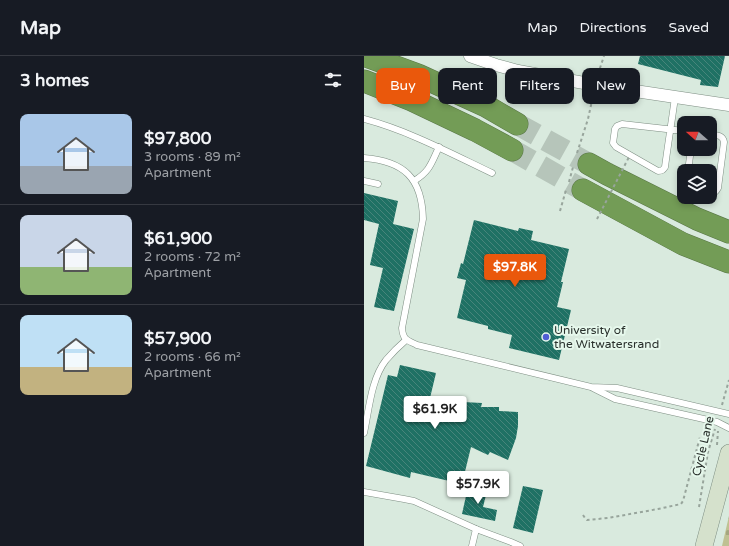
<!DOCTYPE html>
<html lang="en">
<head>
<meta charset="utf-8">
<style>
	body { margin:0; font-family:"Varela Round",sans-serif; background:#242831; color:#f1f3f6; height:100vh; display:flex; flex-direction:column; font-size:15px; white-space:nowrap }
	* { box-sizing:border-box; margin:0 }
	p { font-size:13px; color:#9ea1a6 }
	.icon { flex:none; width:22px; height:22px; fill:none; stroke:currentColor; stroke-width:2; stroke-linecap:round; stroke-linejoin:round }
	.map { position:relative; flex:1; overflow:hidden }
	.panel { display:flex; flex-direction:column; background:#171b24; width:364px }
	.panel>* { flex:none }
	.guide { position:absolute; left:12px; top:12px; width:293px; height:36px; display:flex; gap:8px }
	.needle { width:26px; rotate:291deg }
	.controls { position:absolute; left:313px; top:60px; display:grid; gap:8px }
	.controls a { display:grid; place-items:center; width:40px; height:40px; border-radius:8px; background:#171b24; box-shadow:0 2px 6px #0003; font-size:20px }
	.price { position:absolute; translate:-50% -34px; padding:0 9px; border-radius:4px; background:#fff; color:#222; font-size:13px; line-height:26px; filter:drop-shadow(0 1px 2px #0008) }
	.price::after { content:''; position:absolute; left:50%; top:24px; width:12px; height:9px; margin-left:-6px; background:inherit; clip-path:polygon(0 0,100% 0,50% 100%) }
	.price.on { background:#ea580c; color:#fff }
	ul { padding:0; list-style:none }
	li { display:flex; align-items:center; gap:12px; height:100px; padding:0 20px }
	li+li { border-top:1px solid #363941 }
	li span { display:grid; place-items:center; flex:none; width:112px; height:80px; border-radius:8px; color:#555 }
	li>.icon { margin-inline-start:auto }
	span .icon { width:48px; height:48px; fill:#fffc; stroke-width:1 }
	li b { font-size:17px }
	h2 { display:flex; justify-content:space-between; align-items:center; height:48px; padding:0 20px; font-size:17px }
	.chip { padding:0 14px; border-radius:8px; background:#171b24; box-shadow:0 2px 6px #0003; font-size:14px; line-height:36px }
	.chip.on { background:#ea580c; color:#fff }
	header { display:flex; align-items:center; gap:24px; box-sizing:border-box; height:56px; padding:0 20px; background:#171b24; border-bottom:1px solid #363941 }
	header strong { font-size:19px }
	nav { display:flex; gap:22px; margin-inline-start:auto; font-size:14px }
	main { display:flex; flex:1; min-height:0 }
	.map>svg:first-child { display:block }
</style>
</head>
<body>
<header>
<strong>Map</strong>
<nav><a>Map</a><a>Directions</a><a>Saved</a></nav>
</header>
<main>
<section class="panel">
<h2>3 homes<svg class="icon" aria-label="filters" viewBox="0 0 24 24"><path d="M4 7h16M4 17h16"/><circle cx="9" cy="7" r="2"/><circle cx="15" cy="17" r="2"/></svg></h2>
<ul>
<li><span style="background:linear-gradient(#a9c7e8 65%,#9aa5b1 0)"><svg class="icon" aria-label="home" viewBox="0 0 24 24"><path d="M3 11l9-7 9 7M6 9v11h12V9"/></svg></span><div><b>$97,800</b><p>3 rooms · 89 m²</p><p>Apartment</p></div></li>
<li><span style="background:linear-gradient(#c9d6e8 65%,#8fb573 0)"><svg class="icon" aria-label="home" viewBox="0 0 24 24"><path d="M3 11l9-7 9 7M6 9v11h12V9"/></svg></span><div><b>$61,900</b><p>2 rooms · 72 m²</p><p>Apartment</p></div></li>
<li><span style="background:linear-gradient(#bfe0f5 65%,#c2b280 0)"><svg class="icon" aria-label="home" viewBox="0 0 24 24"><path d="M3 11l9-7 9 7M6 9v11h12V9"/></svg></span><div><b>$57,900</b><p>2 rooms · 66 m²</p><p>Apartment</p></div></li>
</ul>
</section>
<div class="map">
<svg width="365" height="490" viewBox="0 0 365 490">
	<defs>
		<pattern id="cemetery-stones" width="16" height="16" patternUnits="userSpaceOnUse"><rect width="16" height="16" fill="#bfc193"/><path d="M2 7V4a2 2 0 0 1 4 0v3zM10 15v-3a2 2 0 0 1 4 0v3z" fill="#a4a67f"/></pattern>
		<pattern id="building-back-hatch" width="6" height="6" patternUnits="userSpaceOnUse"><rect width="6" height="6" fill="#1f7164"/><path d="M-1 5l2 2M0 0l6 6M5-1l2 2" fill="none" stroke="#47857b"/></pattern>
	</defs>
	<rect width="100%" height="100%" fill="#d9eade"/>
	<polygon fill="url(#cemetery-stones)" points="365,460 365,490 358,490"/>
	<g fill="url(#building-back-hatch)">
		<polygon points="276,0 361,0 354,31 336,29 337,24 274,8"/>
		<polygon points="0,137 34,145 29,168 50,173 30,255 10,251 19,212 6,209 15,168 0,164"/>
		<polygon points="110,164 154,175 155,172 169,175 167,184 205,193 197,226 199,226 193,251 207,254 195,304 145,292 148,279 124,273 124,270 93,262 102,224 93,222 97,207 99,208"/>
		<polygon points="36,309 72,317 66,342 100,343 99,346 118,347 117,351 135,351 135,355 154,356 154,370 152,382 144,404 126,396 124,399 107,391 98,428 47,416 46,422 2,410 24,319 33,321"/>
		<polygon points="159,430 179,434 169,477 149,472"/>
		<polygon points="104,431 123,435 119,451 133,454 131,465 98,458"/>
	</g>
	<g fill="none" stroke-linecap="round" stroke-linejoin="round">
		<g stroke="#b6c5ba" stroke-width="22" stroke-dasharray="22 11" stroke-linecap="butt">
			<polyline points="153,68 225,108"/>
			<polyline points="148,94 219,134"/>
		</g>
		<g stroke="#7e8e83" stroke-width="7">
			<g id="service">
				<path d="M311,41C308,64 304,88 301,111C299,114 298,115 294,115L252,91L249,87L251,73L253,70L258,68L320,75"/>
				<path d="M0,63C45,75 86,97 128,117"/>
				<path d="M346,78C352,79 359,79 360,86L354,132C352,136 350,138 346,137"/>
				<path d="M0,102C40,105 58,122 59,163L38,272C39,284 43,284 53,289L227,331L253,332L365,358"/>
				<polyline points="324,115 327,93"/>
				<polyline points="0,125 14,128"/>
				<path d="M50,125C66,115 67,108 75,91"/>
				<polyline points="229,332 251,343 353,366 365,372"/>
				<path d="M0,377C5,354 7,323 22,304C28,297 35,290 42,284"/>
				<polyline points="0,436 40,443 50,445 112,473 147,486 156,490"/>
				<polyline points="108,490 112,473"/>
			</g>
		</g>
		<g stroke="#7e8e83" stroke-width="13">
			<polyline id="minor" points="106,0 132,9 154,15 231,29 365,49"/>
		</g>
		<g stroke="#7e8e83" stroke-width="18">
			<polyline id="secondary" points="340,490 365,397"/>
		</g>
		<g stroke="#597647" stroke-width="23">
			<g id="motorway">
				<polyline points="2,0 54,19 122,50 153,68"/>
				<polyline points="0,25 48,44 111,74 148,94"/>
				<polyline points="225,108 243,118 333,163 365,176"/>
				<polyline points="219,134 319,188 365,206"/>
			</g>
		</g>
		<g stroke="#98a59c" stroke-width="2" stroke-dasharray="3 3" stroke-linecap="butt">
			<polyline points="234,18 240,0"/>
			<polyline points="213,97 224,63 229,40"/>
			<polyline points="205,126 209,111"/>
			<polyline points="196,155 202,134"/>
			<polyline points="358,349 365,324"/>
			<polyline points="353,389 354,375"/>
			<polyline points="335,451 344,396 351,373"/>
			<polyline points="219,459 221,462 223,464 244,462 294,453 317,448 319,445 336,381"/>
		</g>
		<use href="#service" stroke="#fff" stroke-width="6"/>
		<use href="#minor" stroke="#fff" stroke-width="12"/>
		<use href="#secondary" stroke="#d5e1cc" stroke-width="17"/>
		<use href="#motorway" stroke="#739c56" stroke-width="22"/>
		<polyline stroke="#98a59c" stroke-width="2" stroke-dasharray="3 3" stroke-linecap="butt" points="233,163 266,99"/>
	</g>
	<circle fill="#4f5ed4" stroke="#e6f8ec" stroke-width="1.5" cx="182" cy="281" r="4"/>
	<g text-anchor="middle" stroke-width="4" stroke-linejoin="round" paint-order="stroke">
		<g font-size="12" fill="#29302c" stroke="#e6f8ec" text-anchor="start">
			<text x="190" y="278">University of<tspan x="190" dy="14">the Witwatersrand</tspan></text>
		</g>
		<g font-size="12" fill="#29302c" stroke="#e6f8ec">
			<text transform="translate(339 390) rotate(-77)" y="4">Cycle Lane</text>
		</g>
	</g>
</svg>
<div class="controls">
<a><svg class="needle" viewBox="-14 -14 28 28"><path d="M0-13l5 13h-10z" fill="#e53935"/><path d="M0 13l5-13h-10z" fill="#9ea1a6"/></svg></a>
<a><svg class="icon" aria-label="layers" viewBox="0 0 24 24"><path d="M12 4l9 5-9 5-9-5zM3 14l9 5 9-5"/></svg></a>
</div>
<b class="price on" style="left:151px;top:232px">$97.8K</b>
<b class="price" style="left:71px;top:374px">$61.9K</b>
<b class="price" style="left:114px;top:449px">$57.9K</b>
<div class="guide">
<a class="chip on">Buy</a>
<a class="chip">Rent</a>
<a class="chip">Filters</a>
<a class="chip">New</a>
</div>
</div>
</main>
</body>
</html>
